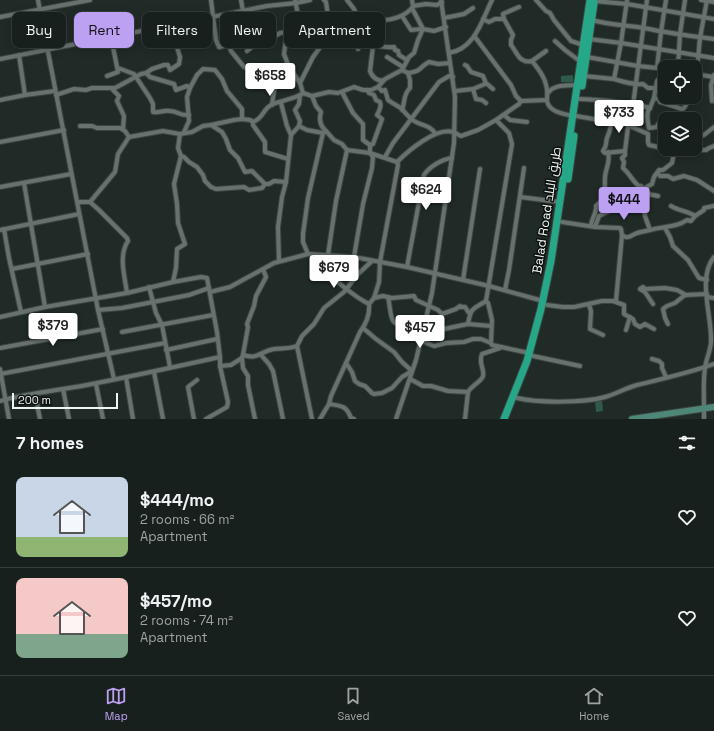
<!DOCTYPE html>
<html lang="en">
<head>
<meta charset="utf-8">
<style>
	body { margin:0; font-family:"Space Grotesk",Cairo,sans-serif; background:#252d2a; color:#f1f3f6; height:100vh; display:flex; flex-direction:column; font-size:15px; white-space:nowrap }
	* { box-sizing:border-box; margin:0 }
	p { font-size:13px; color:#9fa3a4 }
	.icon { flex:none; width:22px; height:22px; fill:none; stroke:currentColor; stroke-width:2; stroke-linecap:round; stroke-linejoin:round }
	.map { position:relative; height:419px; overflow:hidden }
	.drawer { display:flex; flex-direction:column; background:#18201d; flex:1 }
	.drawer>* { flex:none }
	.guide { position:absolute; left:12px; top:12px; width:400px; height:36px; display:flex; gap:8px }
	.tools { position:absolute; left:658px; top:60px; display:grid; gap:8px }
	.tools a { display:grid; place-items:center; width:44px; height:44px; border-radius:8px; background:#18201d; box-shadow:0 2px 10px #0003,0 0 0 1px #363e3b; font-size:20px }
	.scale { position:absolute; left:12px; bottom:10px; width:106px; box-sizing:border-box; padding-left:4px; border:2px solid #eff6f3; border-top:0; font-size:11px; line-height:14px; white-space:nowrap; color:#eff6f3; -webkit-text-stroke:3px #0d1210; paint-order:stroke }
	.price { position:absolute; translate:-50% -34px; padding:0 9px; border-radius:4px; background:#fff; color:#222; font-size:13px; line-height:26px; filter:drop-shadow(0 1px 2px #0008) }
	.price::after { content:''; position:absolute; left:50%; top:24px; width:12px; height:9px; margin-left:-6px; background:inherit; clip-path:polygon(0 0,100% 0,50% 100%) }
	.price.on { background:#bca0f2; color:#111 }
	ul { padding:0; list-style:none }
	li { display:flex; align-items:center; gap:12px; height:100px; padding:0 16px }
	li+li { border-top:1px solid #363e3b }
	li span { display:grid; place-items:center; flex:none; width:112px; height:80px; border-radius:8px; color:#555 }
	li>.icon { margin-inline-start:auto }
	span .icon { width:48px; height:48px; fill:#fffc; stroke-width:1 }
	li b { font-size:17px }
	h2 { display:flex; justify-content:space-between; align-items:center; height:48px; padding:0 16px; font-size:17px }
	.pill { padding:0 14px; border-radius:8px; background:#18201d; box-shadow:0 2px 10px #0003,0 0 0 1px #363e3b; font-size:14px; line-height:36px }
	.pill.on { background:#bca0f2; color:#111 }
	.tabs { display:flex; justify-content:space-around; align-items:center; height:56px; border-top:1px solid #363e3b; background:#18201d; font-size:11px; color:#9fa3a4 }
	.tabs a { display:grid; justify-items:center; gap:2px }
	.tabs .on { color:#bca0f2 }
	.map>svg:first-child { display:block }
</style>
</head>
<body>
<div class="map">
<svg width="714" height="419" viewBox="0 0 714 419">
	<rect width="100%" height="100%" fill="#202a27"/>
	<g fill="#2e5a4b">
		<polygon points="573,75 573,82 561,82 561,76"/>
		<polygon points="602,400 603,411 596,412 595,401"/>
	</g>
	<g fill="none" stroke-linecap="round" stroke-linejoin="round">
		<g stroke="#3c4542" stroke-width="6">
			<g id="minor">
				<polyline points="38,0 98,310 114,379"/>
				<polyline points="211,0 216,40 219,47 229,45 231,51 244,67 252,71 264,83 275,85"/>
				<polyline points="241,0 243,11"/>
				<polyline points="347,0 354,9 357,16 362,18"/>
				<polyline points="412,0 413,6 412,8 423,29 434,31 446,27"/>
				<polyline points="536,0 546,11 550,13 554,20 571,41 583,45"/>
				<polyline points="701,0 714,2"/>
				<polyline points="594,1 627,4 714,19"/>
				<polyline points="413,6 426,4 437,5 442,2"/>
				<polyline points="402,16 411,30 422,29"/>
				<polyline points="0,17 90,0"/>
				<polyline points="444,18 464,14 473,8"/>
				<polyline points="483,19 489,22 495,19 504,19 503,14 505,13 519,7"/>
				<path d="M504,19L513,35L511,40V45C517,52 519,64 532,61C537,67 545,78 546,85C548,90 547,95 547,101C549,112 564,114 573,116"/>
				<path d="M592,20C609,25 626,25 644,28C667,33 690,36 714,39"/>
				<polyline points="287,32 284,54 289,67 300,83"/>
				<polyline points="475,37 511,85 516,96 521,101 547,100"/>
				<polyline points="589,39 621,43 714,58"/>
				<polyline points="555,41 565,50 581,62"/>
				<path d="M373,46L370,71C372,77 378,82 384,80"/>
				<polyline points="358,49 358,40"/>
				<polyline points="247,51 258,42 266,42 280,33 287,32 298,28 299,19 295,0"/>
				<path d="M449,53C475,49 482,20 492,0"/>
				<polyline points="19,55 25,95"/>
				<polyline points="387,57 403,67"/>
				<polyline points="587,57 638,66 657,68 661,32 666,0"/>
				<polyline points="0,59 267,6 296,3 310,0"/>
				<path d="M407,60L399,55L398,51L395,50L394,47C380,48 363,44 353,36L362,16C371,15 373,19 380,20C391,21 405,16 412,8"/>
				<polyline points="532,61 546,51"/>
				<polyline points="465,65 467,66 471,72 483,76 485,81 485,84 473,89"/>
				<polyline points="678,67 680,34 685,0"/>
				<path d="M118,68L134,74L150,98L153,104V112C159,113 164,110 170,111C178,111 179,116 189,115"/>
				<polyline points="402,70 409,57 414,53 418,40 423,29"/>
				<polyline points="146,73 150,77 174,84 176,90 187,86 190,88"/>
				<polyline points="695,74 714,77"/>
				<polyline points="107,76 118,72 111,37"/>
				<polyline points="584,76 614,79 621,43 627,0"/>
				<path d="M614,79C624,82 632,85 643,84L648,88H656L657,89L662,85L665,88"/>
				<polyline points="486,83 493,89"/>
				<path d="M378,87L382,91L385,90L388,100C392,103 398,106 402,109C406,114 411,120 416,122C423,126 432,126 435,134"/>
				<polyline points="115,88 113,90 119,96 117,101 124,116 123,129"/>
				<path d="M367,90L369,93L374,95L376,100L380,102C382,107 379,111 377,115L382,119L373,144L370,145"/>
				<polyline points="695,90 700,38 707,0"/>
				<polyline points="455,91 473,89 476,99 482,100 486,103"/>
				<polyline points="342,92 353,113 363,124 363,140 370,145 370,153 373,157 372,168 363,204 354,257"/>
				<polyline points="303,93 300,83 313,57 321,46 330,29 326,2 324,0"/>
				<path d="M548,93C554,84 567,86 577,85"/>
				<polyline points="56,95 74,89 86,90 92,88 115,88 141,74 146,73 152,69 164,65 168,65 170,70 179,64 180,57 176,44 174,25"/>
				<path d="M300,95L299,104L295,110L300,121L299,126L307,130L323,133L326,131L334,140L342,144L347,150L370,153L397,162L398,165L380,262L379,282L374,298L369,304C370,314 366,324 360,332L331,396L329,404L320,419"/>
				<path d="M312,96L316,106L321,112C319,119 320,126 326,131"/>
				<polyline points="654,98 659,99 660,102 682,109 684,108 691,97"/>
				<path d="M580,99C604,100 627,102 650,108C645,113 648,122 649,128L657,127L658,124L665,128"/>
				<polyline points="0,100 25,95 55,91"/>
				<polyline points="521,101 519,104 496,120 509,133 512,144 486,301 488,303 492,320 491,343 492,345 529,353"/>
				<polyline points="712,101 711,85 714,75"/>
				<path d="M272,105C274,88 276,77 287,63"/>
				<polyline points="650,108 654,98 657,81 665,71"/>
				<path d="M402,110C405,103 403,94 410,88V80L408,73"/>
				<polyline points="504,115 510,120 527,122"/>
				<polyline points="576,116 611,122 629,122"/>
				<polyline points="253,122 253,125 265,142 265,152 288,159"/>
				<path d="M611,122C611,129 609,133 607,138C605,144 608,144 603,151L605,153L625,151V155L622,158L624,162L623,168C630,174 633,182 640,187L641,186L648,194L658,196"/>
				<polyline points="629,123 630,126 648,134 648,142 649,145 662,148 668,152 680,154 689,149"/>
				<polyline points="211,125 222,132 226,139 230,150 238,158 245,172 252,171 265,184 269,184 274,181 286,182"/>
				<polyline points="80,126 92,126 97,128 120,128 125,131 129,137"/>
				<polyline points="184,132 189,121 187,97 190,88 197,75 203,69 215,70 222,79 227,91 242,109 242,119"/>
				<polyline points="291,135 299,126"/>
				<path d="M129,137L163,131L180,134L192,132L203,126L211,125L234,120L242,119L250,120L253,122C264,118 262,110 271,105C278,101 296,99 303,93L312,96L329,92L338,93L354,87L363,90H371L378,87L385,79L402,70L408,73C423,71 419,67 429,62L438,64L450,63"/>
				<polyline points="695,137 704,135 714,127"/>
				<polyline points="0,142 64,130"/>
				<polyline points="692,149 695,150 706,150 709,148 714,146"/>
				<polyline points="625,151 628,127 631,120 647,0"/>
				<polyline points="181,156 184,157 189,162 197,167 203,175 205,181 211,187 216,189 244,187 249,190 262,188 265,184"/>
				<polyline points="385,157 393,143 439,82 449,76 453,77"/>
				<path d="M397,162C408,151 436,127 453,132C456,133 458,135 461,136L478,130L496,120"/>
				<polyline points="658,173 660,176 668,176 673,179 684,176 697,180 714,191"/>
				<polyline points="24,183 45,307"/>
				<polyline points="0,187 71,174"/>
				<polyline points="643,189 652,184 654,177 659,170 663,170 672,163 674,153"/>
				<polyline points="520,197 560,202"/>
				<polyline points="78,202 90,202 115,172 118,154 129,137"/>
				<path d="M90,202L99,210L127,238L128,241C118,256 125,277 127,293"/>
				<path d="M671,206C679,211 688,211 695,216"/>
				<path d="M562,222L595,227L620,228L621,229L622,235C628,240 631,235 637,233C640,232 646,231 650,230L645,216L643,203L636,193L640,190V187"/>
				<path d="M591,226C591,219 597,213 596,206L601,201H602C607,192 604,187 605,178C605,169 611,162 608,152"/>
				<polyline points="595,227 599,216 609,211 624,199 636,193"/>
				<polyline points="665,228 670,237 673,246 688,260 699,278 707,280"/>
				<polyline points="4,229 9,258 21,312"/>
				<polyline points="0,230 79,214"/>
				<path d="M650,230C662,226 676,228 687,220L691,221L695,216L704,210V208L714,206"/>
				<polyline points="308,254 303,242 303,234 308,198 323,133"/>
				<path d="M323,255C324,259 323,263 325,267C331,279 357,298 369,304"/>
				<polyline points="328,255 336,201 347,150"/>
				<polyline points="279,261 278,227 282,197 286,182 291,135 287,126 281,103"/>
				<path d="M407,267L424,175C429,167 442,159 452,158"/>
				<polyline points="12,269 88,254"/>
				<polyline points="463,280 480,169"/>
				<polyline points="173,282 176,268 177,249 185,244 178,223 177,204 174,184 181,156 178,148 180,134"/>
				<polyline points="149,287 156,313 162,325 170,367"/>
				<polyline points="505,290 509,270 524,168"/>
				<polyline points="210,292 230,287 274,263 308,254 354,257 407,267 489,286 543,301"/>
				<path d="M388,297C390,304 390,319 394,322C396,324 398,324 400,325V331L409,336L434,346L446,343L464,342L473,339H481L491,343"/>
				<polyline points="707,297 714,298"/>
				<polyline points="374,298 383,296 392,298 414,296 416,300 438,310 442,314 456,309 460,306 461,307 465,307 469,313"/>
				<polyline points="616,301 622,235"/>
				<polyline points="653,304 645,292 640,289 643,287 645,289 665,288 677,290 686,295"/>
				<polyline points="547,305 563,307 574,307 602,301 613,301 624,305 624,314 633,319 635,324 640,327 645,324 654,329"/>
				<polyline points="589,305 591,311 590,329 603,335"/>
				<polyline points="98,310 122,308 189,295 209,288"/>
				<polyline points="0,317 45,307 127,293 173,282 201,277 207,278 217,332 220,357 220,366 228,402 227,407 206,419"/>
				<path d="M468,324C471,307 472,310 486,301"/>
				<polyline points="668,324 665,318 663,309 667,306 675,303 685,295 707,294"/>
				<polyline points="626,330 630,317"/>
				<polyline points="122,332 213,315"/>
				<polyline points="422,335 434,334 444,329 468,324 491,326"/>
				<polyline points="297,346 312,419"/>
				<polyline points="0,348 103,329"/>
				<polyline points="166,350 217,339"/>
				<polyline points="243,355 248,327 247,324 254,306 256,296 266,277 263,269"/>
				<polyline points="261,355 269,364 273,371 283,419"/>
				<polyline points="533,356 580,366"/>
				<polyline points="242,358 243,368 248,376 248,385 255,419"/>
				<polyline points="652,359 659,361 662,364 662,368 666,377"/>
				<polyline points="346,363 352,372 355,381 359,384 365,386 372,393 374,394 382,393 392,388 402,377 412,371 402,362 394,352 376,339 363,328"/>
				<path d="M220,366L231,365L242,358L243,355C259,360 260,351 274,349C282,348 289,349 297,346L302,336L314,324L324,308L344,292L358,274L372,261"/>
				<polyline points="0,369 9,419"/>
				<polyline points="154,372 163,419"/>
				<polyline points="0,374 165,343"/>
				<polyline points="126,377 133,419"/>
				<path d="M410,379L423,386H431L448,391L468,392C471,386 482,381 483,376C485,370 478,363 482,354L500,348"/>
				<polyline points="96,384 103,419"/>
				<polyline points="63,389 69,419"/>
				<polyline points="35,394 40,419"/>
				<path d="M517,398C538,403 584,403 605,397C616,394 626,388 637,385C662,379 689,373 714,364"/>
				<path d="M0,401C32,392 65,390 97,383C138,375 179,366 220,357"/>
				<path d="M329,404C341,406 346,405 351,418L354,419"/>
				<path d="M704,408C704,395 703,381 705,368C706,359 711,350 711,341C712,316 697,278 714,257"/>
				<polyline points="194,419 188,387 197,380"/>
				<polyline points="396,419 416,360 432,293 454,143 455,97 441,0"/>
				<polyline points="465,419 468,392"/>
				<polyline points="704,419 704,411"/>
			</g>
		</g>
		<g stroke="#3c4542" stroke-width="8">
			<polyline id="secondary" points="632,419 714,407"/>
		</g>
		<g stroke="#3c4542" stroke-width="9">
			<g id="trunk">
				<polyline points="582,86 594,3"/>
				<polyline points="568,179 574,136"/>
				<polyline points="504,419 527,361 541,309 551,261 590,0"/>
			</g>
		</g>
		<use href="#minor" stroke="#67726e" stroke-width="4"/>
		<use href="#secondary" stroke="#4e8678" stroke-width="6"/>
		<use href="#trunk" stroke="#26a788" stroke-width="7"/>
	</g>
	<g text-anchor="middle" stroke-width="3" stroke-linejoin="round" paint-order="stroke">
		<g font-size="13" fill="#eff6f3" stroke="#0d1210">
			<text transform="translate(546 210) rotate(-81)" y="5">Balad Road طريق البلد</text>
		</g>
	</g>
</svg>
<div class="tools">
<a><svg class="icon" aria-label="locate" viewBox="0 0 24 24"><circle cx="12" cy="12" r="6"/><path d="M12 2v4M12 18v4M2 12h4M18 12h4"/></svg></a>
<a><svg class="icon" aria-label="layers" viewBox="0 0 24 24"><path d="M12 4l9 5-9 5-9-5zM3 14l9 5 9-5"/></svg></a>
</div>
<div class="scale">200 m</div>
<b class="price" style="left:270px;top:97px">$658</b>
<b class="price" style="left:619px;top:134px">$733</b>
<b class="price" style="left:426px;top:211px">$624</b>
<b class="price on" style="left:624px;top:221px">$444</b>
<b class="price" style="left:334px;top:289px">$679</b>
<b class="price" style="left:53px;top:347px">$379</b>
<b class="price" style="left:420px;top:349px">$457</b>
<div class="guide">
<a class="pill">Buy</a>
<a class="pill on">Rent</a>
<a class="pill">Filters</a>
<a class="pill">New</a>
<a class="pill">Apartment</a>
</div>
</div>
<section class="drawer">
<h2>7 homes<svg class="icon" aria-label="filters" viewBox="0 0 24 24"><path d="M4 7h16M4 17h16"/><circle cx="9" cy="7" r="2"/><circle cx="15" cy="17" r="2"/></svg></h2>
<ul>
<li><span style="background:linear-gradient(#c9d6e8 75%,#8fb573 0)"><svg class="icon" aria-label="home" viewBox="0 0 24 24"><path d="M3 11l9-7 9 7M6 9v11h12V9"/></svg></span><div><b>$444/mo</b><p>2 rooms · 66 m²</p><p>Apartment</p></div><svg class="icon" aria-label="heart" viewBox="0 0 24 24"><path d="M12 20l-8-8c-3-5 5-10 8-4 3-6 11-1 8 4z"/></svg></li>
<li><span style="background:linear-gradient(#f6c9c9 70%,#7fa58c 0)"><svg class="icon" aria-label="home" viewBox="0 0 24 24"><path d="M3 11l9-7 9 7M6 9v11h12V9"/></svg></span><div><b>$457/mo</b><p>2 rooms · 74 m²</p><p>Apartment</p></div><svg class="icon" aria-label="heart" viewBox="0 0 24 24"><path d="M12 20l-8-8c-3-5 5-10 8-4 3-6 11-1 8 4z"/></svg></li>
</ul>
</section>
<nav class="tabs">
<a class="on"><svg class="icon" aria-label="map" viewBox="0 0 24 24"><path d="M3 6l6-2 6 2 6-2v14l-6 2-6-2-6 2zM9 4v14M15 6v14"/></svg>Map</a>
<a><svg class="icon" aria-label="saved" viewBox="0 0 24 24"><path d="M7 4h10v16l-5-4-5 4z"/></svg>Saved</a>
<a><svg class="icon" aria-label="home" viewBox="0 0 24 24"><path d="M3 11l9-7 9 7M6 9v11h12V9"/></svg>Home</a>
</nav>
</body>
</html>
